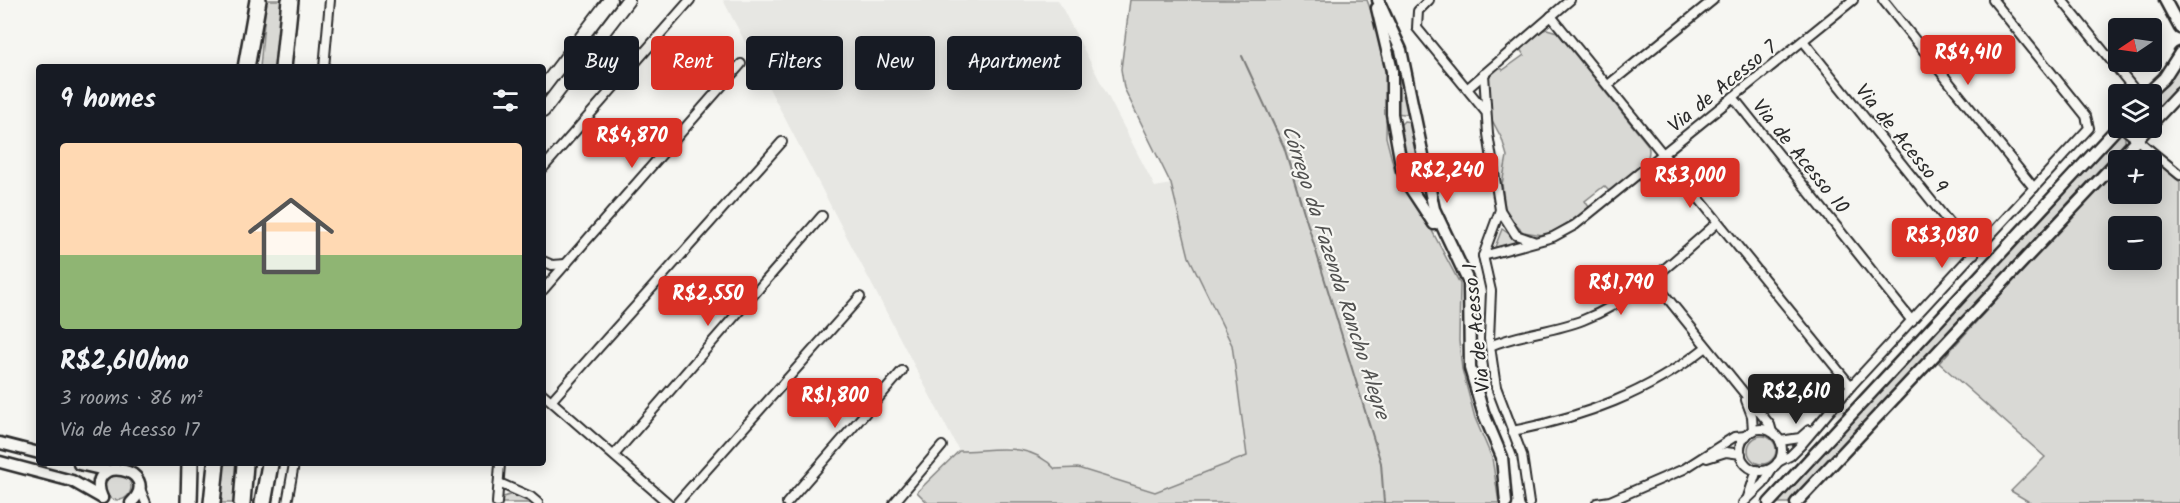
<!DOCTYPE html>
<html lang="en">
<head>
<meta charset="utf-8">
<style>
	body { margin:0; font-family:Kalam,sans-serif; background:#242831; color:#f1f3f6; height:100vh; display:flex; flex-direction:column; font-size:22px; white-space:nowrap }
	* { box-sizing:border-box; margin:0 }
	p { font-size:20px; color:#9ea1a6 }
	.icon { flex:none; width:33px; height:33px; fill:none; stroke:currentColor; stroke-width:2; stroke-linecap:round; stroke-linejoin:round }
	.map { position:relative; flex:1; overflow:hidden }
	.side { position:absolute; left:36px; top:64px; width:510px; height:402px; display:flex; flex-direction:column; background:#171b24; border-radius:6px; box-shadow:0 3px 15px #0003 }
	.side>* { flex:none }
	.guide { position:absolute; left:564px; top:36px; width:570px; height:54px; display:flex; gap:12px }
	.needle { width:39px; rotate:257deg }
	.tools { position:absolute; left:2108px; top:18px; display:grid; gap:12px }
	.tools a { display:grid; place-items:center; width:54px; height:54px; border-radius:6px; background:#171b24; box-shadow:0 3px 15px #0003; font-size:30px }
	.price { position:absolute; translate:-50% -51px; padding:0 14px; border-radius:6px; background:#d93025; color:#fff; font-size:20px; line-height:39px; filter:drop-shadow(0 2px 3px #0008) }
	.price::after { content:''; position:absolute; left:50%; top:36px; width:18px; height:14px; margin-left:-9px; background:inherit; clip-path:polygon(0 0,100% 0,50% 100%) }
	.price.selected { background:#222; color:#fff }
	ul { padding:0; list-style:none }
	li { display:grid; align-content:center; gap:12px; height:318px; padding:0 24px }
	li+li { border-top:2px solid #363941 }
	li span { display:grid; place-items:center; height:186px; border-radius:6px; color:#555 }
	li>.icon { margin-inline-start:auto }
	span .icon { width:108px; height:108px; fill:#fffc; stroke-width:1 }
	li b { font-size:26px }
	h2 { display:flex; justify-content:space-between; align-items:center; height:72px; padding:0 24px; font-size:26px }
	.tag { padding:0 21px; border-radius:6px; background:#171b24; box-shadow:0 3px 15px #0003; font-size:21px; line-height:54px }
	.tag.selected { background:#d93025; color:#fff }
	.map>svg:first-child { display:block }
</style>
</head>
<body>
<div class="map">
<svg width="2180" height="503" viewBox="0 0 2180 503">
	<rect width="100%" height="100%" fill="#f6f6f2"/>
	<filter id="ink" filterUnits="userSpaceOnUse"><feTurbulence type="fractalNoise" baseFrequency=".0167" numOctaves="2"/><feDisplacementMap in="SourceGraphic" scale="12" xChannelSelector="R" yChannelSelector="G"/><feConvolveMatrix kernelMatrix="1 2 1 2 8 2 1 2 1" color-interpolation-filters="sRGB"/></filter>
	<g filter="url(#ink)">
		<polygon fill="#e7e7e3" points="723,0 1058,0 1155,187 1171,184 1189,257 1232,345 1247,456 1155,492 1078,468 1055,469 1046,459 1007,447 991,451 959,451"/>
		<g fill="#d9d9d5" stroke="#828280" stroke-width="1.5" fill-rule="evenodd">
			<polygon points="266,0 286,0 279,67 260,68"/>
			<polygon points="615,0 620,0 543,103 543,95"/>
			<path d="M1130,0H1367L1374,19L1387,81L1386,137L1395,172L1430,227L1460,284L1459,341L1462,369L1475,418L1492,458L1499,503H928L917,492L959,451C993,451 1029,440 1055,469L1078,468L1155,492L1247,456L1232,345L1189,257L1171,184L1124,88L1121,69Z"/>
			<polygon points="1386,25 1400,56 1412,115 1396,113"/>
			<path d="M1547,29L1557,32L1648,145C1655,165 1624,181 1610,192L1604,186L1585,201L1589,207L1587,211L1553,232L1543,235L1523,232L1509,218L1505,208L1502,184L1507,156L1502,139L1492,120L1486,83L1490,73L1498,65L1503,70L1524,55L1519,48L1541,31Z"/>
			<polygon points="2180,65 2180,85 2151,116 2151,98 2167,85"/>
			<polygon points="1404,121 1411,122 1419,155 1413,161 1403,158 1399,126"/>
			<polygon points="2121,133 2125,136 2125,142 1789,503 1776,503"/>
			<path d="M2133,151L2144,152L2180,182V503H2031L2011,491L2045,457L1939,363L2118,165V194H2151V160H2122ZM2118,226H2151V260H2118Z"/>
			<polygon points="1411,177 1423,179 1430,211 1410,178"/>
			<polygon points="1502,229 1521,242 1521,244 1495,247"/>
			<circle cx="1762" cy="450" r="14"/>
			<polygon points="221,464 240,464 236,503 217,503"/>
			<circle cx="118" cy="487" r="13"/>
			<polygon points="516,493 524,496 533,503 500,503 503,497"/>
		</g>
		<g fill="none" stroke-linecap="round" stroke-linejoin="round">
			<polyline stroke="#7a7a78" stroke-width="2" points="1242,56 1284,147 1381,463 1384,503"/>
			<g stroke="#2b2b2b" stroke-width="12">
				<g id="street">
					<polyline points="1429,0 1418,11 1417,28 1485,111"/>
					<polyline points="1883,0 2034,188"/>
					<polyline points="2062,0 2138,94"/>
					<polyline points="1551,16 1851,386"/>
					<polyline points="1804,42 1974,254"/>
					<polyline points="324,68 330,0"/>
					<polyline points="1484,74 1488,134 1500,210 1483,256 1491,291 1489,339 1496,387 1522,455 1529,503"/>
					<polyline points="1608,85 1713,0"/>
					<polyline points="1468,88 1570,0"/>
					<polyline points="1733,97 1912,321"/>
					<polyline points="2123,128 2180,175"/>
					<polyline points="543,168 690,0"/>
					<polyline points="1500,210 1516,235 1533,241"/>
					<polyline points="1483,256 1553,237 1575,225 1853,0"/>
					<polyline points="543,261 552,265 566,264"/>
					<polyline points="1652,279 1770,425 1772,432"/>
					<polyline points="543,290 741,64"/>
					<path d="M1490,346C1520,333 1553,332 1583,320C1636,299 1676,259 1717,223"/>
					<polyline points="543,394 668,503"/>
					<polyline points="552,400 782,142"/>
					<polyline points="1746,400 1752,416 1753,431"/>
					<circle cx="1761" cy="450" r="21"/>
					<path d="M1512,431C1584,417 1648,393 1705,348"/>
					<polyline points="1780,441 1800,438 1809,430"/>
					<polyline points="614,455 822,216"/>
					<polyline points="1707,458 1726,452 1741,454"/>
					<polyline points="1778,462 1790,456 1801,445 1851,386 2089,128 2086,116 1993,0"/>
					<polyline points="499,483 531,497 538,503"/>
					<polyline points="139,486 146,503"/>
					<polyline points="1748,497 1757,470"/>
					<polyline points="287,503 294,464"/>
					<polyline points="497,503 500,464"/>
					<polyline points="677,503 860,297"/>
					<polyline points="787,503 902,371"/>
					<polyline points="894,503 942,446"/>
					<polyline points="1597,503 1610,501 1684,469 1734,437 1746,436"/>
					<polyline points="1743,503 1763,484 1773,468"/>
				</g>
			</g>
			<g stroke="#2b2b2b" stroke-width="15">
				<g id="secondary">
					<polyline points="1378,0 1401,50 1434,209 1469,283 1470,368 1483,412 1502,457 1506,503"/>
					<polyline points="2165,0 2180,28"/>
					<polyline points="1377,8 1392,71 1392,114 1402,169 1409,186 1434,224"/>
					<polyline points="2147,94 2164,78 2180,53"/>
					<polyline points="2151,124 2180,93"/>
					<polyline points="0,443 39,453"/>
					<polyline points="0,462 72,481 102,498"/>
					<polyline points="79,464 109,471"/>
					<path d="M102,498C82,452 166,468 131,503"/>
					<polyline points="1769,503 2118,127"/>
					<polyline points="1796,503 2148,128"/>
				</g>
			</g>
			<g stroke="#2b2b2b" stroke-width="16">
				<g id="primary">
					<polyline points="543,88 610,0"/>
					<polyline points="543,111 628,0"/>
				</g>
			</g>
			<g stroke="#2b2b2b" stroke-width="20">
				<g id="highway">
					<polyline points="246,68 258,0"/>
					<polyline points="283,68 290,0"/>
					<polyline points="189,503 190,464"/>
					<polyline points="212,503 216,464"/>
					<polyline points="242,503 245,464"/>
					<polyline points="263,503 270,464"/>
				</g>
			</g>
			<use href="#street" stroke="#f6f6f2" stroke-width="8"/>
			<use href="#secondary" stroke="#f6f6f2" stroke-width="10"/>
			<use href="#primary" stroke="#f6f6f2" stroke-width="12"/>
			<use href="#highway" stroke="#f6f6f2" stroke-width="15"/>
		</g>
	</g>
	<g text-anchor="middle" stroke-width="4.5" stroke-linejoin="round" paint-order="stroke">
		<g font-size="20" fill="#2b2b2b" stroke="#f6f6f2">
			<text transform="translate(1722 86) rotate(-39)" y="7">Via de Acesso 7</text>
			<text transform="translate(1902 138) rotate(51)" y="7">Via de Acesso 9</text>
			<text transform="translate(1801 156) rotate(51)" y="7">Via de Acesso 10</text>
			<text transform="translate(1476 328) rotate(-96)" y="7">Via de Acesso 1</text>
		</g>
		<g font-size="21" font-style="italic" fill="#525251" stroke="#f6f6f2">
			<text transform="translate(1336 272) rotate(72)" y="7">Córrego da Fazenda Rancho Alegre</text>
		</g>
	</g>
</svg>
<div class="tools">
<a><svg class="needle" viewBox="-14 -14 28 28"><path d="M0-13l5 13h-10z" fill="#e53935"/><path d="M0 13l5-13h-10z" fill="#9ea1a6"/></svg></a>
<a><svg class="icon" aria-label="layers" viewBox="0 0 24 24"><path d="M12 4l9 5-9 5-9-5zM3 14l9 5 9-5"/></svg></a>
<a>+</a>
<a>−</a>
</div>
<b class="price" style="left:1968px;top:86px">R$4,410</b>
<b class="price" style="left:632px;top:169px">R$4,870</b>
<b class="price" style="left:1447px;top:204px">R$2,240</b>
<b class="price" style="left:1690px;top:209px">R$3,000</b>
<b class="price" style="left:1942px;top:269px">R$3,080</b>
<b class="price" style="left:1621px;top:316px">R$1,790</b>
<b class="price" style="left:708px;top:327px">R$2,550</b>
<b class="price selected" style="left:1796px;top:425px">R$2,610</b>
<b class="price" style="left:835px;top:429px">R$1,800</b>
<div class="guide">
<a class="tag">Buy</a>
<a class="tag selected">Rent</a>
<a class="tag">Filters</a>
<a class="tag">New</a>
<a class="tag">Apartment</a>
</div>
<section class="side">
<h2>9 homes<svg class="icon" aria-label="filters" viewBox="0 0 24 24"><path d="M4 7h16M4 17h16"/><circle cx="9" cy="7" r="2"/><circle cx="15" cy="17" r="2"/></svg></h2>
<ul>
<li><span style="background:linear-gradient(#ffd9b3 60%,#8fb573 0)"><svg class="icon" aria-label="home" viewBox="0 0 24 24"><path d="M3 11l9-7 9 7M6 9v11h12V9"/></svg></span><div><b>R$2,610/mo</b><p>3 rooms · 86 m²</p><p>Via de Acesso 17</p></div></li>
</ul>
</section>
</div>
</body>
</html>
